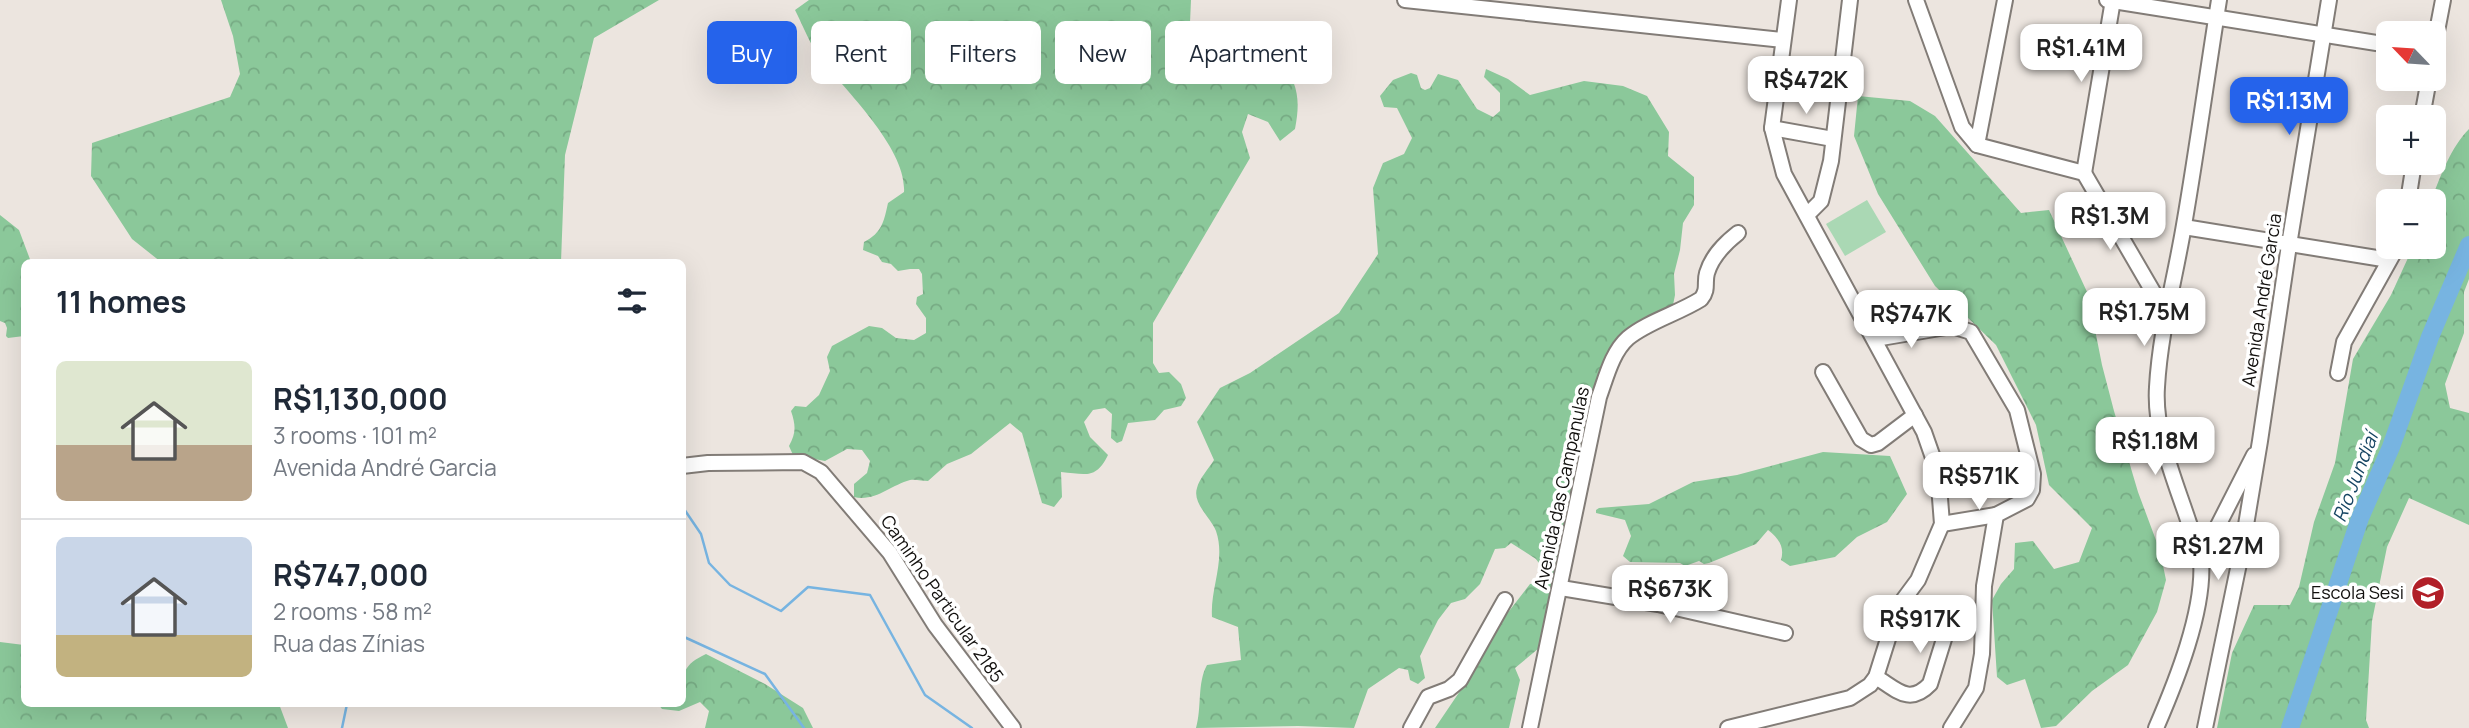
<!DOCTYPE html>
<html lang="en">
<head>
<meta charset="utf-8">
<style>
	body { margin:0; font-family:Manrope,sans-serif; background:#f6f6f7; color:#1f2937; height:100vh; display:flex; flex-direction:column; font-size:26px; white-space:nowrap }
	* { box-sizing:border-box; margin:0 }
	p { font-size:23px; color:#747a83 }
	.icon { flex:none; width:38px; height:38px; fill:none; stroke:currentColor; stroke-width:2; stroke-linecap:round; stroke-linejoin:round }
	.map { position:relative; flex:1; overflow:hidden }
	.details { position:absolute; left:21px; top:259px; width:665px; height:448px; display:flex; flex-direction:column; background:#fff; border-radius:10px; box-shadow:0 7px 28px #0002 }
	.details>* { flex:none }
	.banner { position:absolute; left:707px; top:21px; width:665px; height:63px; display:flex; gap:14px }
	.needle { width:46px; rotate:295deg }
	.fabs { position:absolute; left:2376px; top:21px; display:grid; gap:14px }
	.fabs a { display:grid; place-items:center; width:70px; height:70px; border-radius:10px; background:#fff; box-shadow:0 7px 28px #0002; font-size:35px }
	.price { position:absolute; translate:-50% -60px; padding:0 16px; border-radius:14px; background:#fff; color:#222; font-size:23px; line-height:46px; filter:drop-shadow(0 2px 4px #0008) }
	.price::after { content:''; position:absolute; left:50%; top:42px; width:21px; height:16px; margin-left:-10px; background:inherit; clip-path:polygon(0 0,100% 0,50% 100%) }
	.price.active { background:#2563eb; color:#fff }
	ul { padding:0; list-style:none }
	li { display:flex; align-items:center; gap:21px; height:175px; padding:0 35px }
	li+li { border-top:2px solid #e0e1e3 }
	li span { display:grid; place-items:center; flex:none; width:196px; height:140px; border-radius:10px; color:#555 }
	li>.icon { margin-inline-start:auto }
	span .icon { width:84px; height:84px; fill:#fffc; stroke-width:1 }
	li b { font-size:30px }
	h2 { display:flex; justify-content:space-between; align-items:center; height:84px; padding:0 35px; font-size:30px }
	.pill { padding:0 24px; border-radius:10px; background:#fff; box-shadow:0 7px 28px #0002; font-size:24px; line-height:63px }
	.pill.active { background:#2563eb; color:#fff }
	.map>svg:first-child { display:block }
</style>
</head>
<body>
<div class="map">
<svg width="2469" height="728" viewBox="0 0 2469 728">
	<defs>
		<pattern id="forest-crowns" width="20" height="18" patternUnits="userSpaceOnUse" patternTransform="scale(1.75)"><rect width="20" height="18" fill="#8bc89a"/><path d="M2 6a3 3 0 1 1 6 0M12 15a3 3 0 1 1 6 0" fill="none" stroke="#77ab84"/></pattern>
	</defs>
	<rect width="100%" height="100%" fill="#ece5df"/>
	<g fill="url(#forest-crowns)">
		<polygon points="221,0 659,0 594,38 565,155 561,262 161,262 132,239 91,176 92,143 230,97 240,74 233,36"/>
		<path d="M809,0H1191L1190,23L1207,25L1231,46L1282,58C1297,86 1301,97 1295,129L1280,141L1268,122L1248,114L1242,132L1250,158L1153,323V363L1159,373L1169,372L1181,384L1186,398L1181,406L1164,410L1155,420L1128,423L1122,441L1117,443L1111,438L1112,414L1105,408L1093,410L1084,422L1090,437L1108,455C1096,480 1085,474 1061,472L1062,497L1054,507L1042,503L1022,433L1010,423L971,454L947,464L928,481C923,481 915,479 910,480C891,485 875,502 854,497V484L867,473L870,461L862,450L847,449L825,461L793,455L789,446C796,433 796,426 791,411L795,406L806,407L819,395L830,371L827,357L832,346L869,326L882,328L896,338L914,340L926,333V318L916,304L917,297L923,294L922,274L919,269H910L898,271L891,264L882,262L878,256L863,250L864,242C882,233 884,221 888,203L904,192C907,149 846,91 820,58C810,44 803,26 795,10Z"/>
		<path d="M1486,69L1508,79L1530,95L1584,81L1623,86L1647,96L1669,132L1668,156L1694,177V205L1683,223L1680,250L1674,274L1675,295L1672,310L1614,349L1558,573L1551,575L1544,570L1536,559L1511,543L1505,548L1495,549L1480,584L1465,599L1451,603L1438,620L1420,656L1425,678L1418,684L1410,680L1408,670L1399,668L1368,689L1354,728L1298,726L1196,728C1202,708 1197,683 1207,665L1241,660L1238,627L1212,617C1210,588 1226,560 1216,531C1211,518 1192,503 1197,488C1199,479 1209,468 1214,460L1197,422L1220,388L1250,373L1339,313L1378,254L1373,188L1383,163L1404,154L1412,138L1397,108L1384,107L1380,96L1393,80L1411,73L1417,75L1421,88L1425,90L1430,88L1438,74L1458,80L1477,109L1493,117L1500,111V93L1484,77Z"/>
		<polygon points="1858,96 1910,101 1935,116 2021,213 2049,210 2088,294 2102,365 2114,411 2138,492 2160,551 2166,580 2157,612 2128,665 2092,691 2056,726 2041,728 2025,679 2007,685 1997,677 1992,600 2001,584 2014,569 2015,543 2033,541 2054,569 2079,562 2092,528 2049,485 2036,425 1996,345 1935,286 1878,194 1854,136"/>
		<path d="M2469,129V279L2464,292V333L2445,384L2450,408L2469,413V525L2409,498L2387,547L2372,621L2366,720L2369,728H2217L2232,653L2254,605H2290L2299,587L2314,522L2335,463L2353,359L2391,295L2413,247H2434V201H2431C2440,177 2451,147 2469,129Z"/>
		<polygon points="0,215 19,230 31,262 24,262 24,336 8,338 6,336 7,328 5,323 0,321"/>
		<path d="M1823,452L1890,456L1907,494L1887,522L1857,537L1835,557L1790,566L1781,560C1785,546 1778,538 1768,530L1756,544L1709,563L1704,564L1699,561L1685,566L1680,563L1630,562L1623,556L1631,536L1625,520L1596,513V510L1599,508L1649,504L1693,482L1737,475Z"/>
		<polygon points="1550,581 1553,589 1556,634 1515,668 1520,680 1509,728 1435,728 1479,663 1506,615 1530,584"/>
		<polygon points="0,642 24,645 24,704 279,704 288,728 0,728"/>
		<path d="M706,654L765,684L803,708L813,728H705L709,711L700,702L679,711L662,709L658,704H682C682,677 680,666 706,654Z"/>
	</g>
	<polygon fill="#aad8b4" points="1867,200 1886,232 1845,256 1826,224"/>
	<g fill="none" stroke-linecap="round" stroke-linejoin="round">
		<g stroke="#77b4e1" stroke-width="2.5">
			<polyline points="2459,268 2469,264"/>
			<polyline points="682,506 701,534 709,563 730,585 781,611 808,587 870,595 925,695 972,728"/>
			<polyline points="682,636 765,674 804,728"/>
			<polyline points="342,728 347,704"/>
		</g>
		<polyline stroke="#77b4e1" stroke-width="18" points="2290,728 2360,518 2391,447 2430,337 2469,245"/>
		<g stroke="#827c77" stroke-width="18">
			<g id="minor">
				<polyline points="1405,0 1783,40"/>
				<polyline points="1916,0 1962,127 1977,145 2084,173"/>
				<polyline points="2107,0 2389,45"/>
				<polyline points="2434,47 2443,0"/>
				<polyline points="2422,117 2429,79"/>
				<polyline points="1772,128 1833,139"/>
				<polyline points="1977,145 2005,0"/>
				<polyline points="2084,173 2113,0"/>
				<polyline points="2084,173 2166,314"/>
				<polyline points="2408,201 2414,163"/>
				<polyline points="1807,215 1821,201 1831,161 1850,0"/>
				<polyline points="2184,227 2389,260"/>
				<polyline points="1875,339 1952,326 1971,332 2017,410 2033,474 2032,490 2027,499 1996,515 1984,586 1982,654 1976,688 1951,728"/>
				<polyline points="1823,372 1861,439 1871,445 1878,443 1915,415"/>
				<polyline points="2338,373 2344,342 2397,247"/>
				<polyline points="682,466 708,463 803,462 821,472 890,553 935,625 1013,728"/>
				<polyline points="1942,524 1996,515"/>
				<polyline points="2201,559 2254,455"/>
				<polyline points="1561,588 1658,604 1785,633"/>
				<path d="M1876,677C1896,689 1909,706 1930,684L1954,607"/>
				<polyline points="1411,728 1428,697 1449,689 1460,680 1505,600"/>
				<path d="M1530,728L1599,397C1606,378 1612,352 1628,338C1647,322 1679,313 1701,299C1709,289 1704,283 1707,273C1712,256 1724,244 1738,233"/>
				<polyline points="1728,728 1850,698 1870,685 1876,677 1898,607 1918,580 1942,524 1938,472 1924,432 1784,174 1772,128 1789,0"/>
				<path d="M2156,728C2176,682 2205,610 2201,560C2200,547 2192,533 2188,520C2174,478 2154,432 2157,387C2160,332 2175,279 2184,225C2197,150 2207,75 2219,0"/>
				<polyline points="2205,728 2242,549 2260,441 2289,245 2329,0"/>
			</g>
		</g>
		<use href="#minor" stroke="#fff" stroke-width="14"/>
	</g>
	<defs>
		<g id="university-disc" transform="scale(1.75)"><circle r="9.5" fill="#b11f28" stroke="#fff"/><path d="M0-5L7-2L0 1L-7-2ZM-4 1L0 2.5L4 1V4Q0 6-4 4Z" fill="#fff"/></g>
	</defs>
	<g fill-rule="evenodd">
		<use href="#university-disc" x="2428" y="593"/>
	</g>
	<g text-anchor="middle" stroke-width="7" stroke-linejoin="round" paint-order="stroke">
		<g font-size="18" fill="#110f0d" stroke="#fff">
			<text transform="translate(2262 300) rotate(-81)" y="6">Avenida André Garcia</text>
			<text transform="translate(1562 488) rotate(-78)" y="6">Avenida das Campanulas</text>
			<text transform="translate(942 599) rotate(55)" y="6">Caminho Particular 2185</text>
		</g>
		<g font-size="18" fill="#110f0d" stroke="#fff" text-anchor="end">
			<text x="2404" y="599">Escola Sesi</text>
		</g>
		<g font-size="19" font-style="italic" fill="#154462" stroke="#fff">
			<text transform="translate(2355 477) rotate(-69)" y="7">Rio Jundiaí</text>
		</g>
	</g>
</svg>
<div class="fabs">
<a><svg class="needle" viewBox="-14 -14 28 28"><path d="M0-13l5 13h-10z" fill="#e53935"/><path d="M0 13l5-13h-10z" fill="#747a83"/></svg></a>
<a>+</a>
<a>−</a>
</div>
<b class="price" style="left:2081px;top:84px">R$1.41M</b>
<b class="price" style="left:1806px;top:116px">R$472K</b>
<b class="price active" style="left:2289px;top:137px">R$1.13M</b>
<b class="price" style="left:2110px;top:252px">R$1.3M</b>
<b class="price" style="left:2144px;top:348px">R$1.75M</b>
<b class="price" style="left:1911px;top:350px">R$747K</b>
<b class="price" style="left:2155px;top:477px">R$1.18M</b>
<b class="price" style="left:1979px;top:512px">R$571K</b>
<b class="price" style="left:2218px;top:582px">R$1.27M</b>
<b class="price" style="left:1670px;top:625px">R$673K</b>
<b class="price" style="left:1920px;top:655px">R$917K</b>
<div class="banner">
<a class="pill active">Buy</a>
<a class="pill">Rent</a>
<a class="pill">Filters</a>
<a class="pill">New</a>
<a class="pill">Apartment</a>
</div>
<section class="details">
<h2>11 homes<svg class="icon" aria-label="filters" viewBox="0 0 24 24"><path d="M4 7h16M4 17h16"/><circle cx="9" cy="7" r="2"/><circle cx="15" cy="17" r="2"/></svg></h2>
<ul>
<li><span style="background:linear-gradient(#dfe7d0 60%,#b9a48a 0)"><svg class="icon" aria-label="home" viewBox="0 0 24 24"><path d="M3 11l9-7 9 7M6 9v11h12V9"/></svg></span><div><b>R$1,130,000</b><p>3 rooms · 101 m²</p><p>Avenida André Garcia</p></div></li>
<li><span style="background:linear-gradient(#c9d6e8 70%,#c2b280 0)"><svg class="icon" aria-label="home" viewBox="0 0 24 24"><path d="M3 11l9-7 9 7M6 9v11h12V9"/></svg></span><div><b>R$747,000</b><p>2 rooms · 58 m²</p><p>Rua das Zínias</p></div></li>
</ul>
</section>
</div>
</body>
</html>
